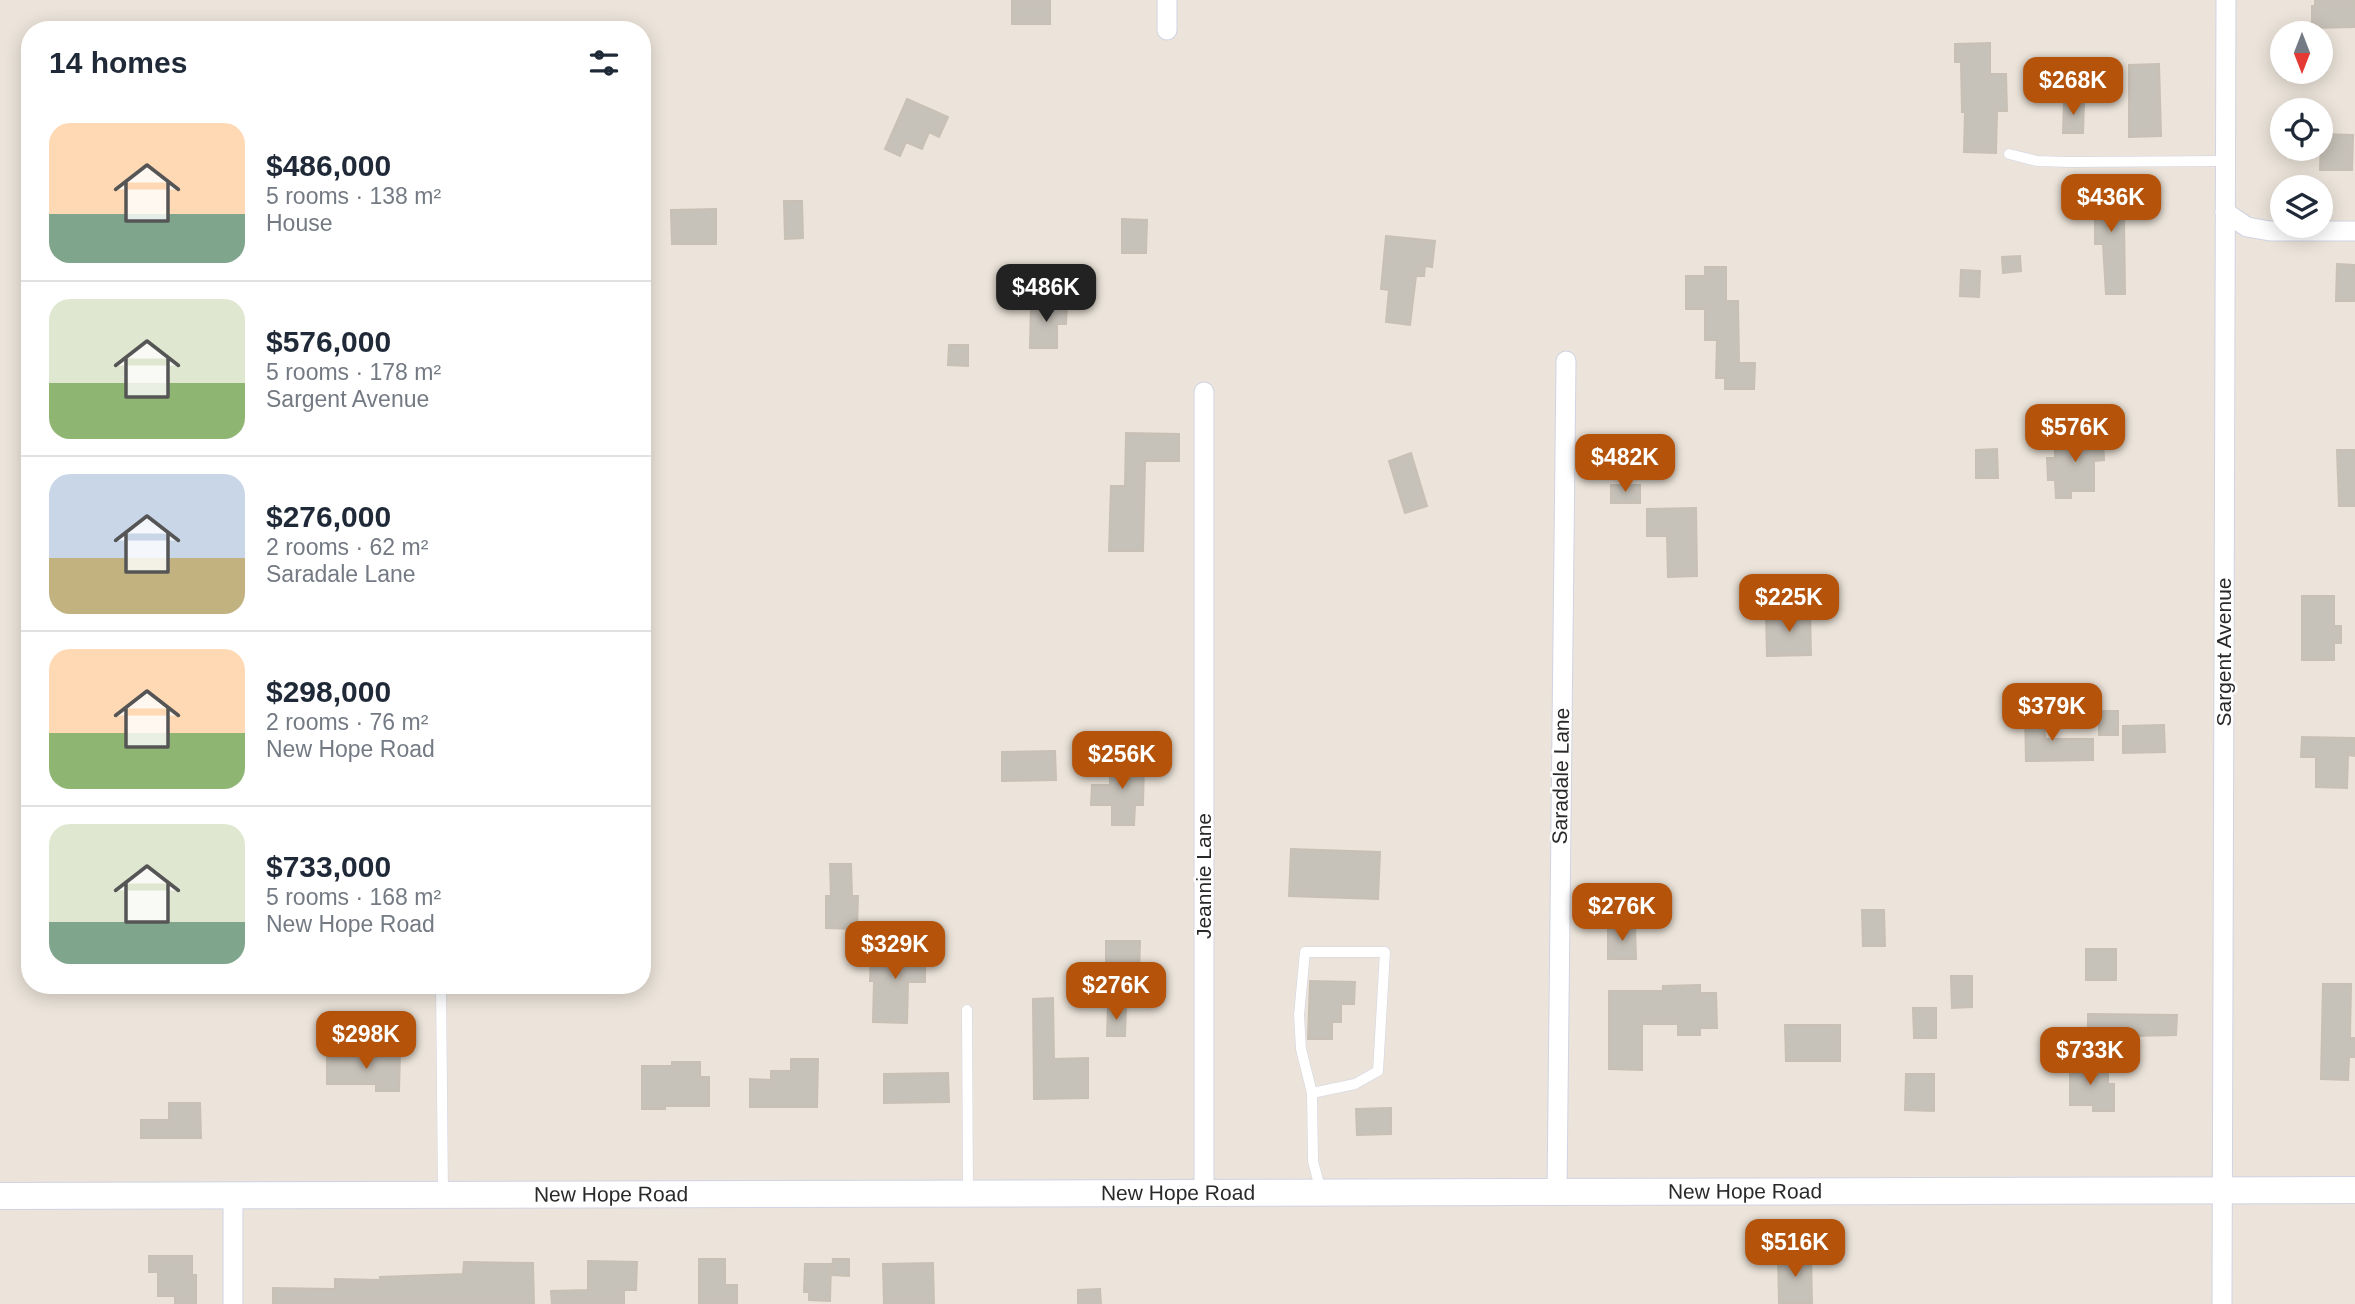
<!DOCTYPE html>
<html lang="en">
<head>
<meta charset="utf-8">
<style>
	body { margin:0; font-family:Helvetica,sans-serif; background:#f2f2f3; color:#1f2937; height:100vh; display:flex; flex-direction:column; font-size:26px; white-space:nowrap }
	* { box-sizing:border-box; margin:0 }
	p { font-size:23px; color:#747a83 }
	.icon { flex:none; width:38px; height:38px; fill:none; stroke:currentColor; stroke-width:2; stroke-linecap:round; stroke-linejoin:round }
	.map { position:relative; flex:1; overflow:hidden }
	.details { position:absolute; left:21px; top:21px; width:630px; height:973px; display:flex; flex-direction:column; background:#fff; border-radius:28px; box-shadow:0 4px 18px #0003 }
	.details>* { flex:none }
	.needle { width:46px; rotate:180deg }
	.controls { position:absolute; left:2270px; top:21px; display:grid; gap:14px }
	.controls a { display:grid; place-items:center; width:63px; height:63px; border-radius:50%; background:#fff; box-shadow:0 4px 18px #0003; font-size:35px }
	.price { position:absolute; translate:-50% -60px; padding:0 16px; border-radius:14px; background:#b45309; color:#fff; font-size:23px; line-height:46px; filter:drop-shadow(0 2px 4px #0008) }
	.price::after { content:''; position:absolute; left:50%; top:42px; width:21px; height:16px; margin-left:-10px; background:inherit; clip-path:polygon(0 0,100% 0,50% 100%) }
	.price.selected { background:#222; color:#fff }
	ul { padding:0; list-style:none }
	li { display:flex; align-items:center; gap:21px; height:175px; padding:0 28px }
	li+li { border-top:2px solid #e0e1e3 }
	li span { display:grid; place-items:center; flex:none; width:196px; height:140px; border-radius:21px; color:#555 }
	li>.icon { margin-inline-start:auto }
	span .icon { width:84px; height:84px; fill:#fffc; stroke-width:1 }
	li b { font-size:30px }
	h2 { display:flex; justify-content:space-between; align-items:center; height:84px; padding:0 28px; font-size:30px }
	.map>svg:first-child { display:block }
</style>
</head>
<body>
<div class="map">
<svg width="2355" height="1304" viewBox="0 0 2355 1304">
	<rect width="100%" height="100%" fill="#ece4da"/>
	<g fill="#c7c2b9" stroke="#c8c0b4" stroke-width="2">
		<rect x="1012" y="0" width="38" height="24"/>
		<polygon points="2315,0 2355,0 2355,27 2312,28 2312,6 2315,6"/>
		<polygon points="1990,43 1990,74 2006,74 2007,111 1997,111 1996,153 1964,152 1965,112 1962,112 1961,62 1955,62 1955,44"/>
		<polygon points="2159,64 2161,136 2129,137 2129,65"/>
		<polygon points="907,99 948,117 939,137 929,132 922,149 906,142 900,156 885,149"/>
		<polygon points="2064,102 2084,102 2083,133 2063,133"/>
		<polygon points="2321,134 2353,135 2352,170 2320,170"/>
		<polygon points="2130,191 2130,216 2124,216 2125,294 2106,294 2103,244 2095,244 2095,216 2089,216 2089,192"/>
		<polygon points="784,201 802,201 803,238 785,239"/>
		<polygon points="716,209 716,244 672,244 671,210"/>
		<polygon points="1122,219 1147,220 1146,253 1122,253"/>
		<polygon points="1386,236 1435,241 1432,267 1425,266 1424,276 1416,276 1410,325 1386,322 1389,290 1381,289"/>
		<polygon points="2020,256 2021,271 2003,273 2002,257"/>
		<polygon points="2337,264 2355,265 2355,301 2336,301"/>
		<polygon points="1705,267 1726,267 1726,301 1738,301 1739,363 1755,363 1754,389 1725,389 1725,378 1716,378 1717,340 1705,340 1705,309 1686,309 1686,276 1705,276"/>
		<polygon points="1961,270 1980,271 1979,297 1960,296"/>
		<polygon points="1031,303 1067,304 1066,324 1057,324 1057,348 1030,348"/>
		<polygon points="949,345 968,345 968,366 948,365"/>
		<polygon points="1126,433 1179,434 1179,461 1145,461 1143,551 1109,551 1111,486 1125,486"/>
		<polygon points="2103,437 2104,460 2094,461 2094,491 2071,491 2071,498 2056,498 2055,480 2048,480 2047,458 2055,458 2055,438"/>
		<polygon points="1997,449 1998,478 1976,478 1976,450"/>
		<polygon points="2337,450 2355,450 2355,506 2339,506"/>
		<polygon points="1411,453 1427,506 1405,513 1389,461"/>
		<rect x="1611" y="485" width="29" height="18"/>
		<polygon points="1696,508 1697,576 1668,577 1667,536 1647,536 1647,509"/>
		<polygon points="2302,596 2334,596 2334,626 2341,626 2341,643 2334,643 2334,660 2302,660"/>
		<polygon points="1810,611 1811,655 1767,656 1766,615 1781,615 1781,612"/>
		<polygon points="2044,709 2045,739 2093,739 2093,760 2026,761 2025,710"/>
		<rect x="2099" y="711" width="19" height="24"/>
		<polygon points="2164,725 2165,752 2123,753 2123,726"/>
		<polygon points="2302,737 2355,738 2355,756 2348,755 2347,788 2316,787 2316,757 2301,757"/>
		<polygon points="1055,751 1056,780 1002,781 1002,752"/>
		<polygon points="1110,761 1144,762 1143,805 1135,805 1134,825 1112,825 1112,805 1091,805 1092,785 1110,785"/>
		<polygon points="1291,849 1380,852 1378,899 1289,896"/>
		<polygon points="830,864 851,864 852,896 858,896 857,929 826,928 826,896 831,896"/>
		<polygon points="1862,910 1884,910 1885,946 1863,946"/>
		<polygon points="1608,926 1635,926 1636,959 1608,959"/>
		<polygon points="1106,941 1140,941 1139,975 1106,975"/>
		<polygon points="871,948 925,949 925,982 908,982 907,1023 873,1022 874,981 870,981"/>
		<rect x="2086" y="949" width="30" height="31"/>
		<polygon points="1951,976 1972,976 1972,1007 1952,1008"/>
		<polygon points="1310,981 1355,982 1354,1004 1341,1004 1341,1022 1332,1022 1332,1039 1308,1039"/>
		<polygon points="2323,984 2351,984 2350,1038 2355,1038 2355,1057 2349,1057 2348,1080 2321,1079"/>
		<polygon points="1700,985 1700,993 1716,993 1717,1028 1700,1028 1700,1035 1678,1035 1678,1024 1642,1024 1642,1070 1609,1069 1609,991 1663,991 1663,986"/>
		<polygon points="1053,998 1054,1059 1088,1058 1088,1098 1034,1099 1033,999"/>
		<polygon points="1108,1007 1126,1007 1125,1036 1107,1036"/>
		<polygon points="1913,1008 1936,1008 1936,1038 1914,1038"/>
		<polygon points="2088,1014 2177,1015 2176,1035 2088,1037"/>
		<polygon points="1785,1025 1840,1025 1840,1061 1786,1061"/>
		<polygon points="376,1052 400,1052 399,1091 376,1091 376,1084 327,1084 327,1057 376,1058"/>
		<polygon points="791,1059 818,1059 817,1107 750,1107 750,1079 771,1080 771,1071 791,1071"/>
		<polygon points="2070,1059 2093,1059 2093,1072 2108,1073 2108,1084 2114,1084 2114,1111 2093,1111 2093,1105 2070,1105"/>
		<polygon points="672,1062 700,1062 700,1077 709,1077 709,1106 665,1106 665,1109 642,1109 642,1066 672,1066"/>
		<polygon points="948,1073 949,1102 884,1103 884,1074"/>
		<polygon points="1906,1074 1934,1074 1934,1111 1905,1110"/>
		<polygon points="169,1103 200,1103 201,1138 141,1138 141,1120 169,1120"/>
		<polygon points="1391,1108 1391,1134 1357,1135 1356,1109"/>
		<polygon points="1811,1255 1812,1303 1779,1303 1778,1256"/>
		<polygon points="149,1256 192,1256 192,1275 196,1275 196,1304 175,1304 175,1296 158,1296 158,1272 149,1272"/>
		<polygon points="699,1259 725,1259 725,1285 737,1285 737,1304 699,1304"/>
		<polygon points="833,1259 849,1259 849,1276 832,1275"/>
		<polygon points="588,1261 637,1262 636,1290 624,1290 624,1304 552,1304 551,1291 588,1290"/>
		<polygon points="464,1262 533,1263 534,1304 273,1304 273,1288 335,1289 335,1279 380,1280 380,1277 463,1274"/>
		<polygon points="933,1263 934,1304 884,1304 883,1264"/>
		<polygon points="805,1264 831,1264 830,1301 809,1300 809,1292 804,1292"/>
		<polygon points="1100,1289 1101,1304 1078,1304 1078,1290"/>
	</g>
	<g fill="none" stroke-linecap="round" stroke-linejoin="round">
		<g stroke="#cfd3e3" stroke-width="11">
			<g id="lane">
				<polyline points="2009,154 2037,161 2070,162 2225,161"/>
				<polyline points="441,985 443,1194"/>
				<polyline points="967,1010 968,1193"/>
				<polyline points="1312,1093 1355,1084 1378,1071 1385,952 1305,952 1299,1015 1301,1049 1312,1093 1313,1161 1321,1192"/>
			</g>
		</g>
		<g stroke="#cfd3e3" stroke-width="21">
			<g id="street">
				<polyline points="1167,0 1167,30"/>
				<polyline points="2225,212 2247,227 2270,231 2355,231"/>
				<polyline points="1204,392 1204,1193"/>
				<polyline points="1557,1192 1566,361"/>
				<polyline points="233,1195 233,1304"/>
				<polyline points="2222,1304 2226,0"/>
			</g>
		</g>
		<g stroke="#cfd3e3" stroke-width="28">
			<g id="secondary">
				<path id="s1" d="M0,1196L2355,1190"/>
			</g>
		</g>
		<use href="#lane" stroke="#fff" stroke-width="10"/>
		<use href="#street" stroke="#fff" stroke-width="19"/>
		<use href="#secondary" stroke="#fff" stroke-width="26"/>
	</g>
	<g text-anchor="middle" stroke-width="5" stroke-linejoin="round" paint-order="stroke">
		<g font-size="21" fill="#292929" stroke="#fff">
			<text transform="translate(2224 652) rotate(-90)" y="7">Sargent Avenue</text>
			<text transform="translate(1561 776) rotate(-89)" y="7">Saradale Lane</text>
			<text transform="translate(1204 876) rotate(-90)" y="7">Jeannie Lane</text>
			<text dy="7" stroke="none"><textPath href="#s1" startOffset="1745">New Hope Road</textPath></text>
			<text dy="7" stroke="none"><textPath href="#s1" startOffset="1178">New Hope Road</textPath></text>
			<text dy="7" stroke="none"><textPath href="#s1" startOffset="611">New Hope Road</textPath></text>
		</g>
	</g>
</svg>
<div class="controls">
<a><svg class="needle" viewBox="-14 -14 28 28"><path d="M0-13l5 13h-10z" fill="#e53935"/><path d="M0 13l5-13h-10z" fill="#747a83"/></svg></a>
<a><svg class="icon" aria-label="locate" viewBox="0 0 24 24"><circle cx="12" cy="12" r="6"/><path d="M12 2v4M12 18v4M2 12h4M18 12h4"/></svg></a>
<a><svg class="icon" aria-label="layers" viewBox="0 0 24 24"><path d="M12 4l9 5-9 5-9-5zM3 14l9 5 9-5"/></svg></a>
</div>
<b class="price" style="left:2073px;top:117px">$268K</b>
<b class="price" style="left:2111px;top:234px">$436K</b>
<b class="price selected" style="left:1046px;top:324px">$486K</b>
<b class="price" style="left:2075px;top:464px">$576K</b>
<b class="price" style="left:1625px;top:494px">$482K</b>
<b class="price" style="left:1789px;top:634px">$225K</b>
<b class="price" style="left:2052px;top:743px">$379K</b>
<b class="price" style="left:1122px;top:791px">$256K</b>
<b class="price" style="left:1622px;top:943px">$276K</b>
<b class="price" style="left:895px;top:981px">$329K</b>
<b class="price" style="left:1116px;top:1022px">$276K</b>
<b class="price" style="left:366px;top:1071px">$298K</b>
<b class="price" style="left:2090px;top:1087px">$733K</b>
<b class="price" style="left:1795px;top:1279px">$516K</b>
<section class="details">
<h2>14 homes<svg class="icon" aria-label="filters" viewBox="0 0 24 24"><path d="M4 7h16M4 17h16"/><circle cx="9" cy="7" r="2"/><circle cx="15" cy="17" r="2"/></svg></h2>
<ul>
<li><span style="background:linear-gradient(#ffd9b3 65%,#7fa58c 0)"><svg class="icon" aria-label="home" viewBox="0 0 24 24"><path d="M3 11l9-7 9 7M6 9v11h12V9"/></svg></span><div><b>$486,000</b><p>5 rooms · 138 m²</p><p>House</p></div></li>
<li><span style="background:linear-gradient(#dfe7d0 60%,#8fb573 0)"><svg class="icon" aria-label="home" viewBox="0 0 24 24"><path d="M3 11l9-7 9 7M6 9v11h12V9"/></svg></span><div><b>$576,000</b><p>5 rooms · 178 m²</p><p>Sargent Avenue</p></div></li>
<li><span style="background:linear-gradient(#c9d6e8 60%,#c2b280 0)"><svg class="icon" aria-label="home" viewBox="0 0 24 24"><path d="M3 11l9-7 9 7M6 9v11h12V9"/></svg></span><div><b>$276,000</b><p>2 rooms · 62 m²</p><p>Saradale Lane</p></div></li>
<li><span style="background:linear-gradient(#ffd9b3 60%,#8fb573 0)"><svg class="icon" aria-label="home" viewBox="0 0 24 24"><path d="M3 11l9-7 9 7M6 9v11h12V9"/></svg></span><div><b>$298,000</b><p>2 rooms · 76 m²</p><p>New Hope Road</p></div></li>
<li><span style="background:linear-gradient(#dfe7d0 70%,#7fa58c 0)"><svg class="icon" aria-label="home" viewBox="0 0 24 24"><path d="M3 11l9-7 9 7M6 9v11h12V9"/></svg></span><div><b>$733,000</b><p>5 rooms · 168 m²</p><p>New Hope Road</p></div></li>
</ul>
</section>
</div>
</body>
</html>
